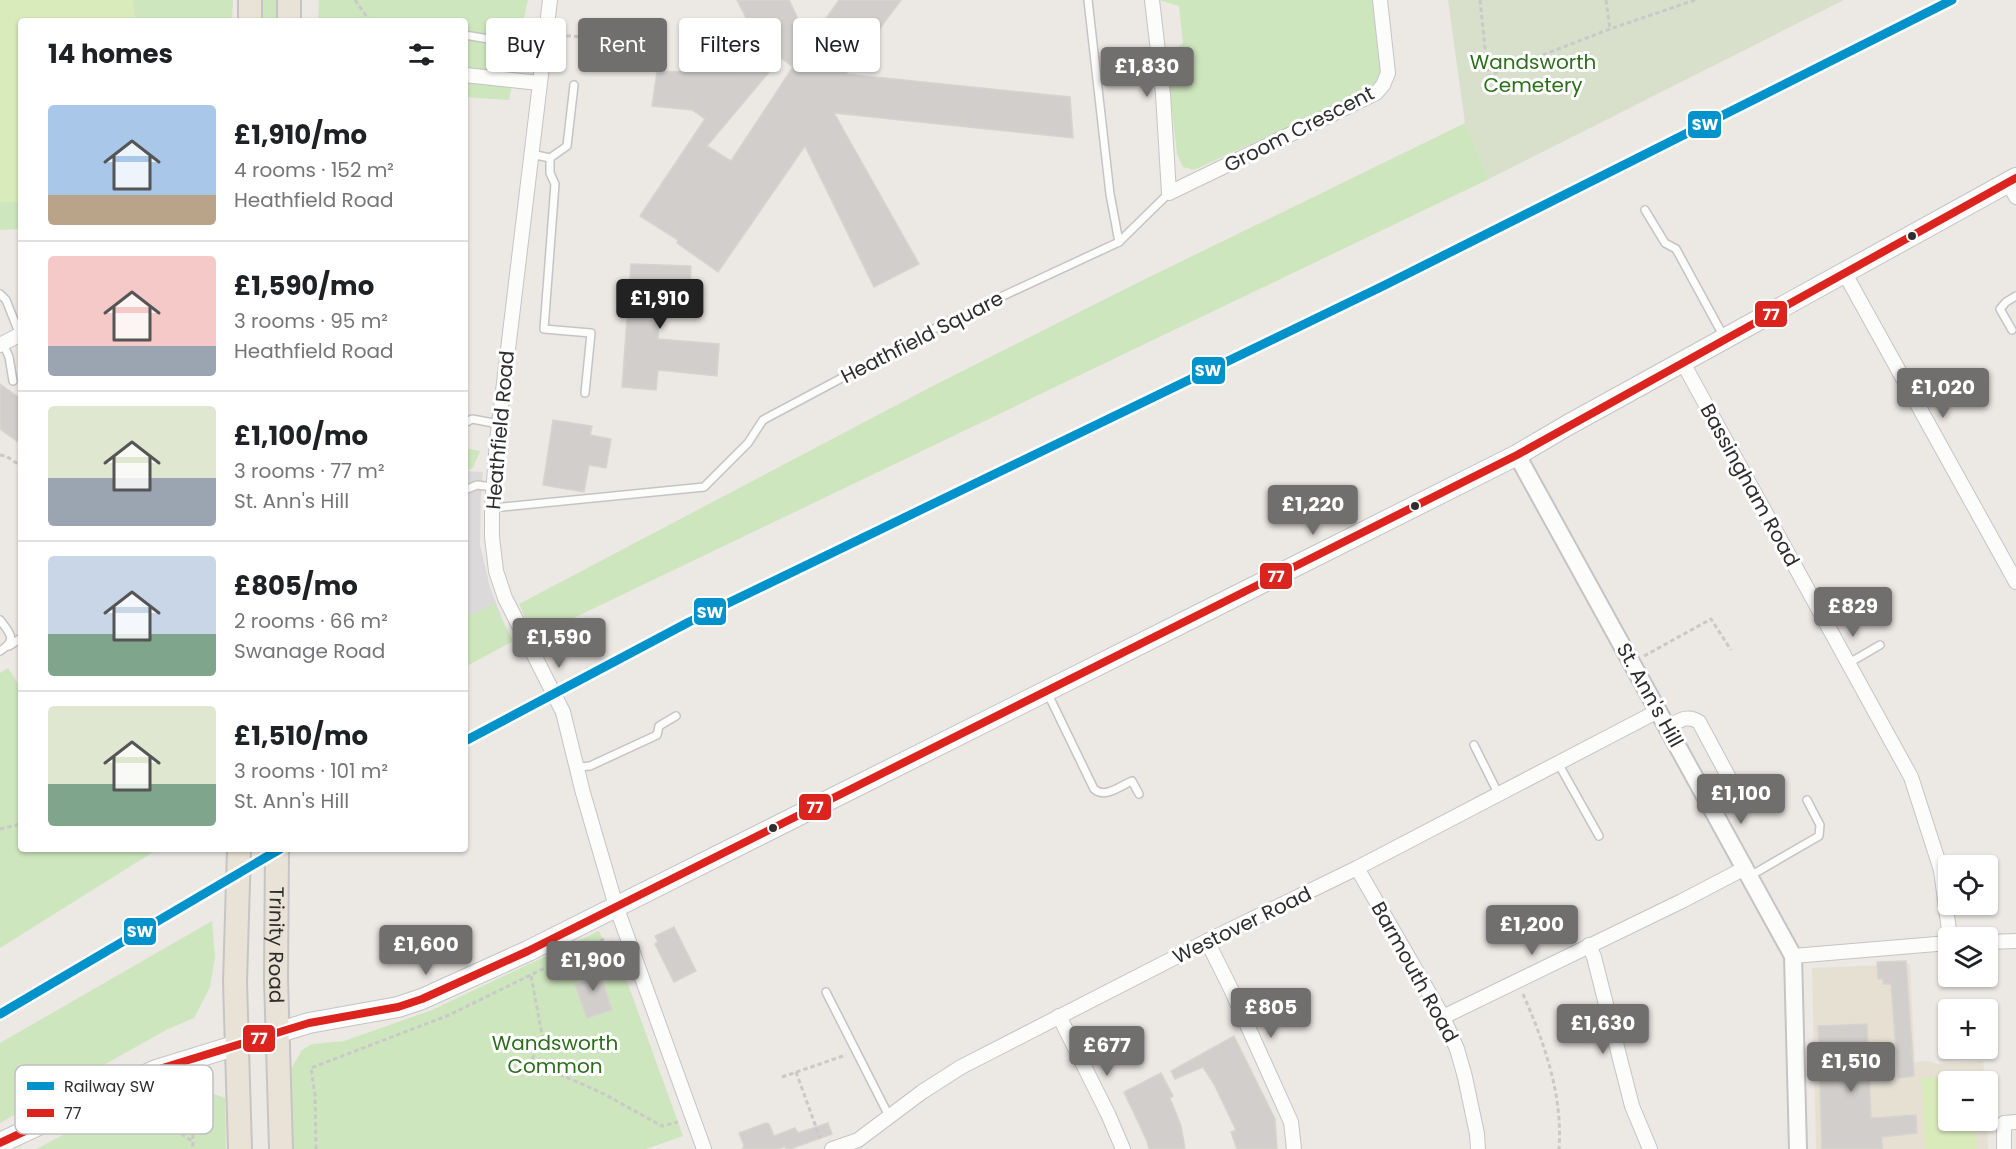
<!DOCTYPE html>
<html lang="en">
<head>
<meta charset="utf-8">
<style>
	body { margin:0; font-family:Poppins,sans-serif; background:#f6f6f6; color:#202124; height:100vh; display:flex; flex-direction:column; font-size:22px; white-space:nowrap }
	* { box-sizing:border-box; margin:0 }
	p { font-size:20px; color:#757577 }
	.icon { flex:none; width:33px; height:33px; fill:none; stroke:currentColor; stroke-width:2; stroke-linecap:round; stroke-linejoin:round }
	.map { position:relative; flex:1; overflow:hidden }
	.drawer { position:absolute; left:18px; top:18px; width:450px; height:834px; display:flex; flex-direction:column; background:#fff; border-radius:6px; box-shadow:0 2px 4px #0004 }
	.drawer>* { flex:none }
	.guide { position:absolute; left:486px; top:18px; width:570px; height:54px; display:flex; gap:12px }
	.buttons { position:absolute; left:1938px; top:855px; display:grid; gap:12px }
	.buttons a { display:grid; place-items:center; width:60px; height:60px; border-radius:6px; background:#fff; box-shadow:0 2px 4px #0004; font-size:30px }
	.price { position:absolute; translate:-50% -51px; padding:0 14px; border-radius:6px; background:#706f6e; color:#fff; font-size:20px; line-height:39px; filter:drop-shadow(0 2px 3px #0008) }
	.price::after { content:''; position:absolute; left:50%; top:36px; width:18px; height:14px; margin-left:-9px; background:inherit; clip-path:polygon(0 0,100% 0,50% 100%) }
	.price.on { background:#222; color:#fff }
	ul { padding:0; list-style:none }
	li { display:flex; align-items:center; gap:18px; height:150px; padding:0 30px }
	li+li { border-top:2px solid #e0e0e0 }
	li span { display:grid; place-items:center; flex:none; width:168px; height:120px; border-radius:6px; color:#555 }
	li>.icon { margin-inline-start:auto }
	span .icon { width:72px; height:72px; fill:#fffc; stroke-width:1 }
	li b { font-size:26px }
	h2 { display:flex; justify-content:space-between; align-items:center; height:72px; padding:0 30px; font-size:26px }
	.chip { padding:0 21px; border-radius:6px; background:#fff; box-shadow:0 2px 4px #0004; font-size:21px; line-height:54px }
	.chip.on { background:#706f6e; color:#fff }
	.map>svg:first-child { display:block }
</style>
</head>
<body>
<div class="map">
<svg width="2016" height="1149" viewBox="0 0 2016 1149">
	<rect width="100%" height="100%" fill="#ece8e4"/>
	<polygon fill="#dcd9db" points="465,471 483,472 481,495 480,545 490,587 504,624 465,645"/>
	<polygon fill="#e6e0d3" points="1910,964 1915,1062 1928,1061 1938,1064 1983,1061 1985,1081 1948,1082 1948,1120 1987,1121 1988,1149 1816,1149 1812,968"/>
	<g fill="#cee6be">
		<polygon points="0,0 233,0 232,21 21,21 21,229 0,230"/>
		<polygon points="260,0 278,0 279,21 261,21"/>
		<polygon points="319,0 528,0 520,36 517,69 515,69 509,100 465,97 465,21 318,21"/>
		<path d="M1159,0H1374C1375,14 1384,64 1380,75C1375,86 1366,91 1356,96L1194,170L1183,167L1177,154L1166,56L1183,43L1179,6Z"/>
		<polygon points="1465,123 1489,179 534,637 519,604 927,389 1133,285"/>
		<polygon points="465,448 480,451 473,468 465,471"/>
		<polygon points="494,603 513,641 465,667 465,618"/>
		<polygon points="8,668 21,688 21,849 158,849 0,948 0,673"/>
		<polygon points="212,921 215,957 210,987 194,1018 168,1029 0,1123 0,1043"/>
		<polygon points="599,931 605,943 612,940 683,1136 646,1149 293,1149 291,1069 302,1050 312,1044 344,1041 432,1010"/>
		<polygon points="187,1084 225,1098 226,1149 36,1149 134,1098"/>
	</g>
	<polygon fill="#d8e0cc" points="1448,0 1844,0 1489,179 1465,123"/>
	<g fill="#d9eabb">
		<polygon points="0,0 133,0 136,21 21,21 21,202 0,202"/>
		<polygon points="1972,1074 1973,1081 1948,1082 1948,1120 1975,1121 1977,1149 1926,1149 1921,1078"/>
	</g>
	<g fill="#d1cecb" stroke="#d7d4d0" stroke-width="1.5">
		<polygon points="737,0 789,0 809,42 839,0 901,0 846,74 1070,97 1073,138 834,113 919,264 874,287 805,146 718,272 677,243 678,240 640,216 705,119 692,110 652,106 657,72 695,71 722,50 740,72 770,71 707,146 731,161 793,67 781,58 772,69"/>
		<polygon points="631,264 691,266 690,296 660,293 658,339 719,344 717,376 658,370 656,390 622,387"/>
		<polygon points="0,384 21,399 21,444 0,429"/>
		<polygon points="553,420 592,426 590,435 611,439 606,468 589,465 584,492 543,485"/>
		<polygon points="674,927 696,971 674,982 655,944 658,942 655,936"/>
		<polygon points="1906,961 1914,1076 1898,1078 1891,984 1883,984 1883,979 1878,979 1877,962"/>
		<polygon points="597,964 612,1010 587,1018 575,985 583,982 579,970"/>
		<polygon points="1867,1024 1871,1118 1916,1115 1917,1133 1882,1137 1882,1149 1822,1149 1818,1026"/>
		<polygon points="1234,1036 1275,1119 1277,1149 1237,1149 1231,1132 1236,1130 1214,1084 1203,1067 1175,1079 1171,1071"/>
		<polygon points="1161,1073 1173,1096 1170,1098 1181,1126 1185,1149 1149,1149 1147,1141 1124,1092"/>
		<polygon points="766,1123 769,1124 774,1136 795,1128 798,1133 828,1123 832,1134 790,1149 786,1149 785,1146 779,1149 742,1149 744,1146 739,1133"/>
	</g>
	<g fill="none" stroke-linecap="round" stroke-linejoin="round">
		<g stroke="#c5c4c5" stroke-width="10">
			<g id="service">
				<polyline points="1088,0 1110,194 1119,242"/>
				<polyline points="465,35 506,42 501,78"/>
				<polyline points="531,154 550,158 567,146 574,85"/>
				<polyline points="550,158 550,173 555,184 544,329 591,333 585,393"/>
				<polyline points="1645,210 1665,243 1676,249 1724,337"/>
				<polyline points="0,294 6,300 20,335"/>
				<polyline points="2012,330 2000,309 2006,302 2016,296"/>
				<polyline points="3,343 9,357 13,381"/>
				<polyline points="465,423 472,419 499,424"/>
				<polyline points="465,490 477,485 493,487"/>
				<polyline points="492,508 704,487 748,443 763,420 947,322 1119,242 1169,193"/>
				<path d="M0,620C10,633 18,640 0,651"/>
				<polyline points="9,646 21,638"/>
				<polyline points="1849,663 1880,645"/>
				<path d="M1047,692L1094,789C1105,799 1120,786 1132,781L1139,794"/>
				<polyline points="1474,745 1498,793"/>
				<polyline points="1558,763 1599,836"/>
				<polyline points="578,767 590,766 657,735 659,726 676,716"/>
				<polyline points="1750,876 1819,836 1820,825 1807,800"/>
				<polyline points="826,992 889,1116"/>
			</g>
		</g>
		<g stroke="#c5c4c5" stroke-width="16">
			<g id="minor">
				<polyline points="550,0 497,441 492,508 492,537 496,571 505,598 563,712 583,793 616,906 704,1149"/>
				<polyline points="1152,0 1163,94 1169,193 1376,93 1383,85 1388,73 1380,0"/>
				<polyline points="465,75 539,83"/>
				<polyline points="2008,182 2016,197"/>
				<polyline points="1844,272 2016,582"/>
				<polyline points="0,345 21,334"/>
				<polyline points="1683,363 1911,777 1941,870 1950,938"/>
				<path d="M1668,727C1679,721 1687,714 1699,722L1734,787L1730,797L1712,808"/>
				<polyline points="1357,868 1443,1017 1457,1049 1465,1077 1477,1134 1478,1149"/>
				<polyline points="1207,941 1230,987 1291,1122 1294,1149"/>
				<polyline points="1988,942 2016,941"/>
				<polyline points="1589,945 1594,957 1632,1106 1650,1149"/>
				<polyline points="1793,956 1948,943"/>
				<polyline points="1059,1016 1108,1114 1123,1149"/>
				<polyline points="1443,1017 1682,901 1745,868"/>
				<polyline points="832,1149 858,1140 922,1092 961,1067 1207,941 1357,868 1658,711"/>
				<polyline points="2004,1149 2004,1123 2016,1122"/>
			</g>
		</g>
		<g stroke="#c5c4c5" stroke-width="20">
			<polyline id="tertiary" points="1517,455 1793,956 1798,1149"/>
		</g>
		<g stroke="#c5c4c5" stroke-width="22">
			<polyline id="secondary" points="0,1143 156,1070 309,1023 398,1007 422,999 528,951 1517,455 1568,425 2016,178"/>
		</g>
		<g stroke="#c6c5c4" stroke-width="26">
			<g id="trunk">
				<polyline points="250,21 250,0"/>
				<polyline points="289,21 289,0"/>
				<polyline points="239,849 235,982 240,1149"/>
				<path id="s1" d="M277,849L276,979L281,1149"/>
			</g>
		</g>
		<g stroke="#c9c9c8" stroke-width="3" stroke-dasharray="4.5 3" stroke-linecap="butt">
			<polyline points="355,0 370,21"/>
			<polyline points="1480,0 1488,76 1610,29 1695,0"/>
			<polyline points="1606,0 1610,29"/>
			<polyline points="559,35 593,38"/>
			<polyline points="0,455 6,456 21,466"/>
			<polyline points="1644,656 1711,619 1731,650"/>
			<polyline points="0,829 21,824"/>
			<polyline points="531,976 543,1040 532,1059 544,1071 564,1076 604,1094 662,1126 678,1122"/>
			<path d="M1523,994C1544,1042 1563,1095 1559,1149"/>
			<polyline points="796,1072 820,1138"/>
			<polyline points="782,1077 846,1055"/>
			<polyline points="192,1097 193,1149"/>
			<polyline points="131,1101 192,1141"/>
			<polyline points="316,1149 315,1095 311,1068 449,1015 604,939"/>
		</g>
		<use href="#service" stroke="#fcfcfb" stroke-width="7"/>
		<use href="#minor" stroke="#fcfcfb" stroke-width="14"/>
		<use href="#tertiary" stroke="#fcfcfb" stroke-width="16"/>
		<use href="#secondary" stroke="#fcfcfb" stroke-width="20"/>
		<use href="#trunk" stroke="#e9e2d6" stroke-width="22"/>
		<g stroke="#fff" stroke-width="12">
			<polyline id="bus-1" points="0,1143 156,1070 309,1023 398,1007 422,999 528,951 1517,455 2016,178"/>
		</g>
		<use href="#bus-1" stroke="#dc241f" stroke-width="8"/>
		<g stroke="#fff" stroke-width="14">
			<g id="rail-1">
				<polyline points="465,741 689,622 1383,286 1952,0"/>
				<polyline points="0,1014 280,849"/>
			</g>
		</g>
		<use href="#rail-1" stroke="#0092cb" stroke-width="9"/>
	</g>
	<g fill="#2e2e2e" stroke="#fff" stroke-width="2">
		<circle cx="1912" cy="236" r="5"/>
		<circle cx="1415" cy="506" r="5"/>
		<circle cx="773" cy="828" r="5"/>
	</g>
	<g text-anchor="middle" stroke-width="6" stroke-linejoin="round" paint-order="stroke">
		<g font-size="20" fill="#2c6e1b" stroke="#fff">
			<text x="1533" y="69">Wandsworth<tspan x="1533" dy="23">Cemetery</tspan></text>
			<text x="555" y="1050">Wandsworth<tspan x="555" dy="23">Common</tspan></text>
		</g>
		<g font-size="20" fill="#2e2e2e" stroke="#fff">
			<text transform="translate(1299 129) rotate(-27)" y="7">Groom Crescent</text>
			<text transform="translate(922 337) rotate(-27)" y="7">Heathfield Square</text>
			<text transform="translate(500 430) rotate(-85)" y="7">Heathfield Road</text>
			<text transform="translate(1750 485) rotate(61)" y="7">Bassingham Road</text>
			<text transform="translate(1650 695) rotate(61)" y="7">St. Ann's Hill</text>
			<text transform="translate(1242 925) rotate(-26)" y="7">Westover Road</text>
			<text dy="7" stroke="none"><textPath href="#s1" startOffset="96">Trinity Road</textPath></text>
			<text transform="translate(1415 972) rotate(61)" y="7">Barmouth Road</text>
		</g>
	</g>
	<rect x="15" y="1065" width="198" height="69" rx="9" fill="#fff" stroke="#c0c0c0" stroke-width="1.5"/>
	<rect x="27" y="1082" width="27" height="8" fill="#0092cb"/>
	<rect x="27" y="1109" width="27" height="8" fill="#dc241f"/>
	<g font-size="16" fill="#2e2e2e">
		<text x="64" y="1092">Railway SW</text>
		<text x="64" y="1119">77</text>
	</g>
	<g stroke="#fff" stroke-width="2">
		<rect x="1687" y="110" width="35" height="29" rx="6" fill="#0092cb"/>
		<rect x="1754" y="300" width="34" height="28" rx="6" fill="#dc241f"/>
		<rect x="1191" y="356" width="35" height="29" rx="6" fill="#0092cb"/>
		<rect x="1259" y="562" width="34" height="28" rx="6" fill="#dc241f"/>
		<rect x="693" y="597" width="34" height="29" rx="6" fill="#0092cb"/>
		<rect x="798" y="793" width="34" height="28" rx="6" fill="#dc241f"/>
		<rect x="123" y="917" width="34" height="29" rx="6" fill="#0092cb"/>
		<rect x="242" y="1024" width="34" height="29" rx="6" fill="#dc241f"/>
	</g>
	<g font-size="16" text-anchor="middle" font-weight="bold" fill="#fff">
		<text x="1705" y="130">SW</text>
		<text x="1771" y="320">77</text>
		<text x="1208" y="376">SW</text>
		<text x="1276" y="582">77</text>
		<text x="710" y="618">SW</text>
		<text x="815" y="813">77</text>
		<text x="140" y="937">SW</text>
		<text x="259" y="1044">77</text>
	</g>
</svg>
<div class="buttons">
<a><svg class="icon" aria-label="locate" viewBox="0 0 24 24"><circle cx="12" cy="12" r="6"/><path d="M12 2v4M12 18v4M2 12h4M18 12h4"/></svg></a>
<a><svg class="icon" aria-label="layers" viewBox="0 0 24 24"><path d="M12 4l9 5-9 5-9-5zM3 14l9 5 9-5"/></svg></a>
<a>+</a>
<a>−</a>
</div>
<b class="price" style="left:1147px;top:98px">£1,830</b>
<b class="price on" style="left:660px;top:330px">£1,910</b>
<b class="price" style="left:1943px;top:419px">£1,020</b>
<b class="price" style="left:1313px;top:536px">£1,220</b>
<b class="price" style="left:1853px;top:638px">£829</b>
<b class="price" style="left:559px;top:669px">£1,590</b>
<b class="price" style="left:1741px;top:825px">£1,100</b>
<b class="price" style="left:1532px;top:956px">£1,200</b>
<b class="price" style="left:426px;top:976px">£1,600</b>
<b class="price" style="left:593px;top:992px">£1,900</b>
<b class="price" style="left:1271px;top:1039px">£805</b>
<b class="price" style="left:1603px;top:1055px">£1,630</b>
<b class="price" style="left:1107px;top:1077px">£677</b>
<b class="price" style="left:1851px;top:1093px">£1,510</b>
<div class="guide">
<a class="chip">Buy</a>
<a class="chip on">Rent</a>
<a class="chip">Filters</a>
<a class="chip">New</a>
</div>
<section class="drawer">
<h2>14 homes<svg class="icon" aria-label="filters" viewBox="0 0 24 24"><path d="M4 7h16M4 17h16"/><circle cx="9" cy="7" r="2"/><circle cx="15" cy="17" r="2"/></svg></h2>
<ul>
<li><span style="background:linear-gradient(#a9c7e8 75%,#b9a48a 0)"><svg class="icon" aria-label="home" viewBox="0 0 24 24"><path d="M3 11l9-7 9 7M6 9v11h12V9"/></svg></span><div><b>£1,910/mo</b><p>4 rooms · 152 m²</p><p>Heathfield Road</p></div></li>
<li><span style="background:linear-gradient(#f6c9c9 75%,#9aa5b1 0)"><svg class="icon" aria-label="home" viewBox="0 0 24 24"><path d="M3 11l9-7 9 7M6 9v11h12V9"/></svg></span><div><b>£1,590/mo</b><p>3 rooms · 95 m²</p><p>Heathfield Road</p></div></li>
<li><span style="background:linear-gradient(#dfe7d0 60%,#9aa5b1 0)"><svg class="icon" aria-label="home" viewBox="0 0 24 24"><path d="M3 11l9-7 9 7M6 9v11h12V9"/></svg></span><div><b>£1,100/mo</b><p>3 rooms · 77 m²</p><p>St. Ann's Hill</p></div></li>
<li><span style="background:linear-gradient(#c9d6e8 65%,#7fa58c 0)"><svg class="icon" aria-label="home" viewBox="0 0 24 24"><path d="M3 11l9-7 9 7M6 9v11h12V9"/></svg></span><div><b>£805/mo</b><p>2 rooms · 66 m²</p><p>Swanage Road</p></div></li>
<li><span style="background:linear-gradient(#dfe7d0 65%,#7fa58c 0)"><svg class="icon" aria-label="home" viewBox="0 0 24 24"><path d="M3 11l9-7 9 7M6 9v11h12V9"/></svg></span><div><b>£1,510/mo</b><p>3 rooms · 101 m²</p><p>St. Ann's Hill</p></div></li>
</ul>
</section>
</div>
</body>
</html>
